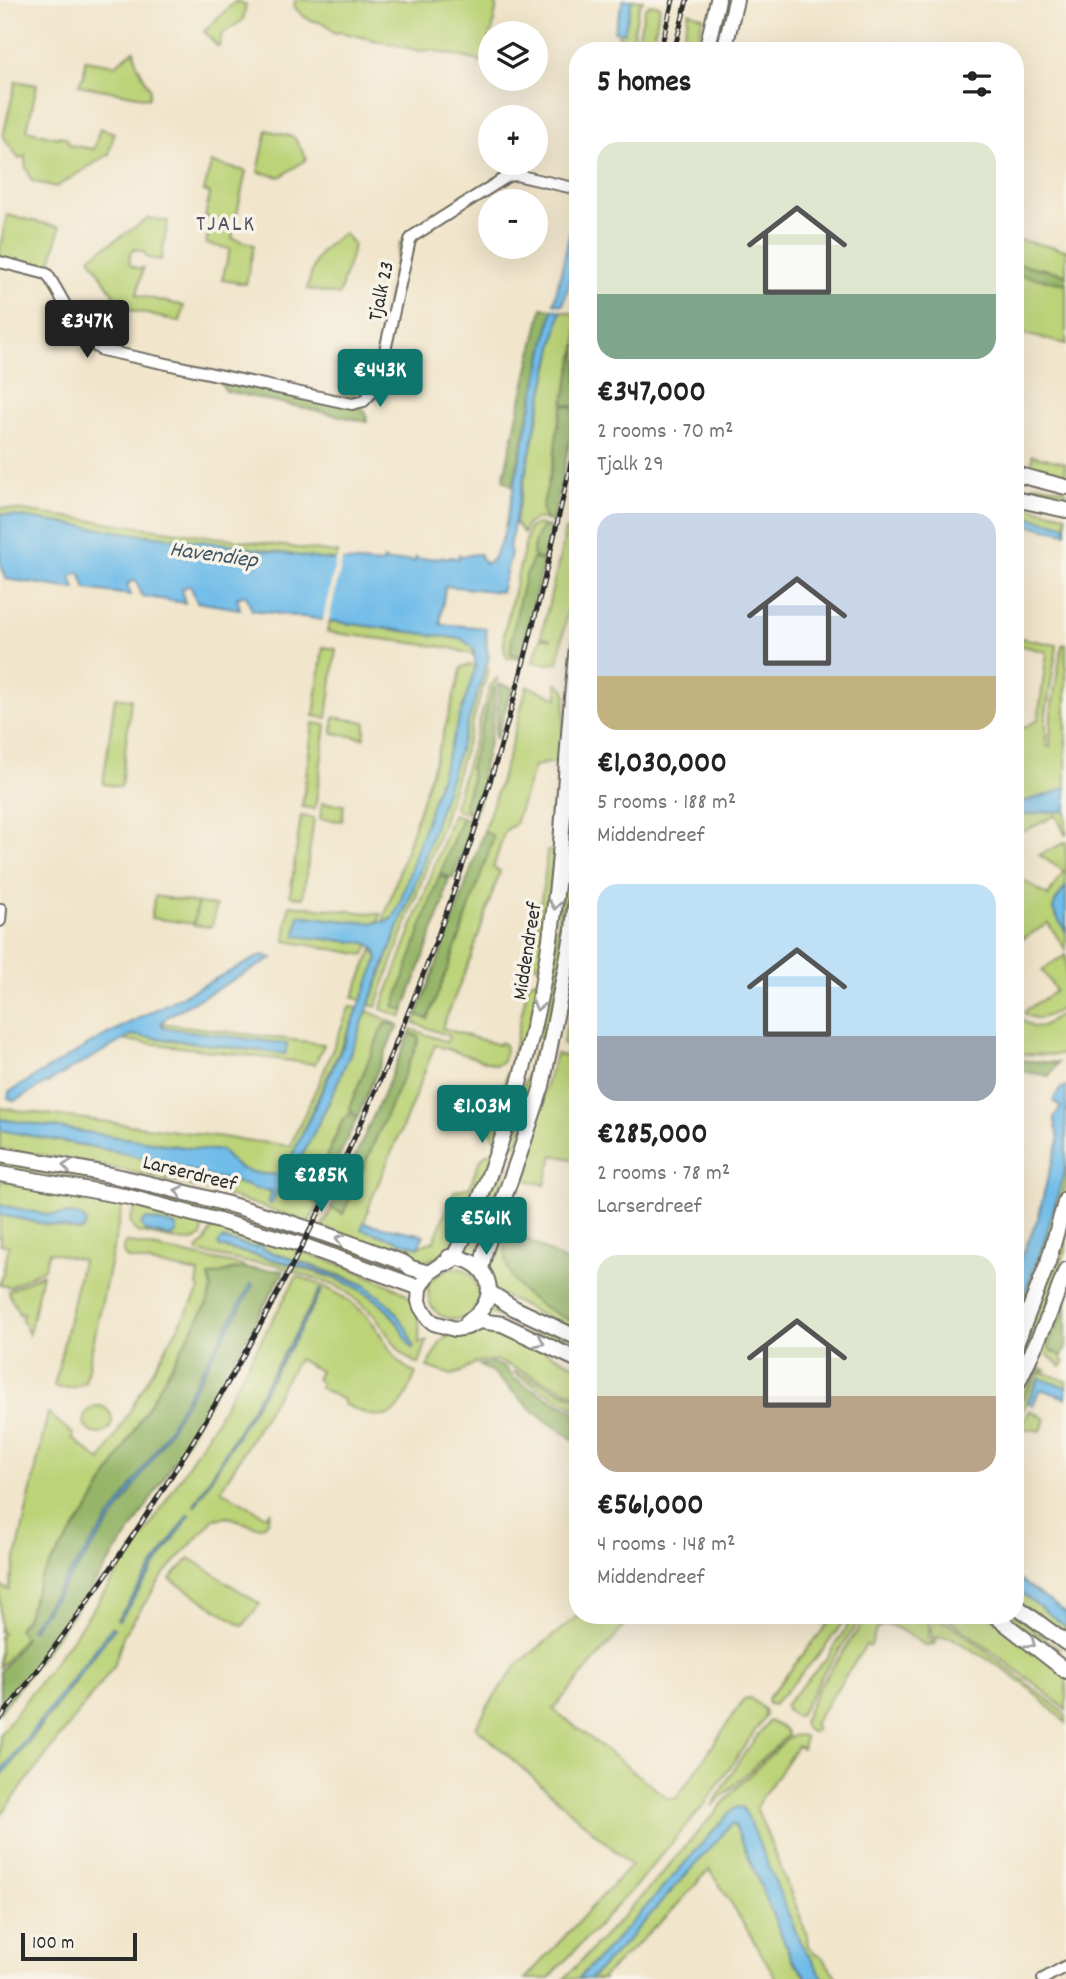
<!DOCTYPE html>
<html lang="en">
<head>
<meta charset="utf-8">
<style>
	body { margin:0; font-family:Dekko,sans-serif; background:#f6f6f6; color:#222; height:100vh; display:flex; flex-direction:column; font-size:26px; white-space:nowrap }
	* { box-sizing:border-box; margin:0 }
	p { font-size:23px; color:#767676 }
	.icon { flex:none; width:38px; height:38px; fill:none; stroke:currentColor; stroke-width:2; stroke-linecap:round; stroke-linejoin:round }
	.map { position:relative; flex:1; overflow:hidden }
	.side { position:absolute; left:569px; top:42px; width:455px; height:1582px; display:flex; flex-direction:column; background:#fff; border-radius:28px; box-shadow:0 7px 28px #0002 }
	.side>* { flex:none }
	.buttons { position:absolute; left:478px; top:21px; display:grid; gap:14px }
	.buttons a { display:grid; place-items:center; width:70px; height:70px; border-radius:50%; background:#fff; box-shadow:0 7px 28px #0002; font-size:35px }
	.scale { position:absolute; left:21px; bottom:18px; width:116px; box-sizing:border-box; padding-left:7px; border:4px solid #2b2b2b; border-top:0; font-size:19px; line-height:24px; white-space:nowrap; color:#2b2b2b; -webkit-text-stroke:5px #f7f3e8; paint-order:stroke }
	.price { position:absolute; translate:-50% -60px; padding:0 16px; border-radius:7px; background:#0f766e; color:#fff; font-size:23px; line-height:46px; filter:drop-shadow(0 2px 4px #0008) }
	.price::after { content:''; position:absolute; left:50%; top:42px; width:21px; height:16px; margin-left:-10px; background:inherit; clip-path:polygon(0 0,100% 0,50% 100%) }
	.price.active { background:#222; color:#fff }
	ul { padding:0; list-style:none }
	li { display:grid; align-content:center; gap:14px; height:371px; padding:0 28px }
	li span { display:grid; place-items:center; height:217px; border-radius:21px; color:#555 }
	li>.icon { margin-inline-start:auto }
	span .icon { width:126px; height:126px; fill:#fffc; stroke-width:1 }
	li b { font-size:30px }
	h2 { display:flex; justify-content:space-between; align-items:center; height:84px; padding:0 28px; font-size:30px }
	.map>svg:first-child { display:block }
</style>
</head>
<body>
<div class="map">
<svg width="1066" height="1979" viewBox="0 0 1066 1979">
	<rect width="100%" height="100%" fill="#f7f3e8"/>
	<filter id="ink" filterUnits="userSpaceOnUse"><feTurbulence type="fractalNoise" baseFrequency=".0143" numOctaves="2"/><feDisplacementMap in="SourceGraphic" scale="14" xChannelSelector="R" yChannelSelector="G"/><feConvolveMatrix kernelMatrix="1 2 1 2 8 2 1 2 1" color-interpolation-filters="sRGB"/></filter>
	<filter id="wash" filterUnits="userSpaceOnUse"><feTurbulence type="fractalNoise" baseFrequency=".00686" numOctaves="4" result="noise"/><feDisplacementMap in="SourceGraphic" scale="28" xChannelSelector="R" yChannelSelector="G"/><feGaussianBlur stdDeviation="1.57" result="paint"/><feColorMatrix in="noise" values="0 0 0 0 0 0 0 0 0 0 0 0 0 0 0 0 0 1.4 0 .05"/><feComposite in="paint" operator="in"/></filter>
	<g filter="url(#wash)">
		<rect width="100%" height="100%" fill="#f1e5cb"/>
		<g fill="#bcd378" stroke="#747f52" stroke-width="2" fill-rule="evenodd">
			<path d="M295,0H495L497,4L492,33H490L487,56L484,62L432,50L421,51L340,32L334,33C325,19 320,24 308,19C303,17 298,10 294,7Z"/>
			<polygon points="632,0 643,0 639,6 632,41 618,37 619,32 624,33"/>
			<polygon points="236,1 246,5 243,20 222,34 219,46 217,46 204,31"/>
			<polygon points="650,4 660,6 651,51 635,51 645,8"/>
			<polygon points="689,12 703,17 695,51 680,51"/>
			<polygon points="134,50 137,64 150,89 149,98 78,85 84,75 85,60 115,65"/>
			<polygon points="16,81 37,85 27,130 58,138 59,136 66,138 70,145 94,149 100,128 114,133 109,154 56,187 32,181 25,165 25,156 19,159 3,136"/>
			<polygon points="267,130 294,137 307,159 280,177 258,172"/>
			<polygon points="211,163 246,171 232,238 254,245 246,284 222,280 230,249 206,244 212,219 205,217 210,193 204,191"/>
			<polygon points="7,215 60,227 49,271 0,261 0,247"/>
			<path d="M149,218L168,221L161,260L148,258L143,251L135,249C129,253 128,260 131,266L140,269L143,268L137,295L184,306L180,322L122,308L90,257Z"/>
			<path d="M344,233L354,245L339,295L307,289C316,256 316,252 344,233Z"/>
			<polygon points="1015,239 1066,250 1066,274 1015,263"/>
			<path d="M400,242L404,243L373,380C364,392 355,397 339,395L374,371Z"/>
			<polygon points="1015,274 1066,284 1066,344 1015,332"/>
			<polygon points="561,311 577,314 577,344 567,392 560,416 554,458 543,504 542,510 546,520 537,518 526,525 524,534 515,523"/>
			<polygon points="1032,455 1065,463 1066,479 1036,472 1032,467"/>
			<polygon points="1036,484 1066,490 1066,504 1032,497 1030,495 1033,487"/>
			<polygon points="1028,507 1066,515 1066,525 1024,516"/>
			<polygon points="0,508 335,553 338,552 336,560 319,559 225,544 136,534 0,514"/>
			<path d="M537,524L552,528L543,526C537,537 531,546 534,557L532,560L511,654L521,658L520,659L507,658L504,649V633L529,528Z"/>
			<polygon points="565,530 576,532 577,535 577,556 558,663 546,664 533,662 541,638 552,639 541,636 564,540 563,539"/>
			<polygon points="330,621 462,639 472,645 474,655 451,648 327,632"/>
			<path d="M1015,637L1057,645V647L1046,713V746L1050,747L1051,713L1062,645L1066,644V787C1050,797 1032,797 1015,805V732L1038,720L1047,652L1015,644Z"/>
			<polygon points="323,647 336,649 327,718 314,716"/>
			<polygon points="468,665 476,666 400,903 394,917 383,922 443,735 462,667"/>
			<polygon points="485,667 489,668 442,825 376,1007 370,1005 422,865"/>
			<polygon points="497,678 496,689 493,689 470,768 472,780 464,803 469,812 475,814 475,816 457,810 454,807 490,686"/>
			<path d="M557,683L562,686L566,692L561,761L534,766L515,824L505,831L493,868L500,871L471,957L442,1028L499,1045L500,1042L505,1045L506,1050L503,1061L496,1065L435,1045L405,1121L372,1198L362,1229L418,1247L434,1241L454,1191L470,1187C475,1174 478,1154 492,1152L494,1154L451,1250L430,1260H418L322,1227L332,1208L343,1214L419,1040V1037L410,1033L411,1029L447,1042L449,1036L414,1023L417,1015L428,1019L459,939L493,837L484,831L509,754L527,686L558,698Z"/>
			<polygon points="115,697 131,699 121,787 103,784"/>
			<polygon points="334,717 366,722 364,738 332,733"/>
			<polygon points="313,723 326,725 315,809 302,807"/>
			<polygon points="322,803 344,805 342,821 320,819"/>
			<polygon points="1058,810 1066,811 1066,836 1056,815 1025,831 1015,827 1015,817 1029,813"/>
			<polygon points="453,814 462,817 433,893 395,1006 405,1010 402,1017 381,1009 426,890 452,815"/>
			<polygon points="301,816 314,818 303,898 290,896"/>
			<polygon points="1066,842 1066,886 1053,910 1066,932 1066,950 1048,923 1023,939 1015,927 1015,908 1019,908 1020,878 1048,896 1064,871 1039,855"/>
			<polygon points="547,851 554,851 541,967 537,966 532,958 532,953 545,875"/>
			<polygon points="567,852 570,852 573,862 566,943 545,1043 538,1036 553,961"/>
			<polygon points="155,896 197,903 193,924 151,918"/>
			<polygon points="198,903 216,906 212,927 194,925"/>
			<polygon points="289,905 381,914 378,923 372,923 299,916 296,936 367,943 369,945 365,955 285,941"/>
			<polygon points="373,948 378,959 362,1001 353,997"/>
			<path d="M1066,955V1006C1051,1014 1038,1025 1023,1012L1056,991L1042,970Z"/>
			<polygon points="577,977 578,1050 577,1050 568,1048 563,1043"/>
			<polygon points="535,980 539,981 535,1004 497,1140 492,1135 491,1130 514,1050 528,984"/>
			<path d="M350,1006L358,1009L285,1171C276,1177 246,1173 237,1166C231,1162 226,1155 221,1150H203L0,1119V1108L290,1146L322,1076Z"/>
			<path d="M367,1011L399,1025L385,1024L384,1026L351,1103L350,1114L343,1119L331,1147L307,1192L308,1198L318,1205L309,1223C210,1186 104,1163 0,1149V1130L119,1152L276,1193L292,1176L330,1100Z"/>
			<polygon points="1066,1012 1066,1055 1015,1054 1015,1018 1017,1016 1032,1027 1042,1026"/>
			<polygon points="161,1023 324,1044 315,1064 123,1040 132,1035 284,1054 167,1028 163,1027"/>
			<polygon points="538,1050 544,1051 518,1144 511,1146 506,1144 534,1052"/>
			<polygon points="556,1054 577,1059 577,1160 553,1155 545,1185 527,1180 517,1174"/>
			<polygon points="502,1157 507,1168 478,1259 462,1254"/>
			<polygon points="0,1160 124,1182 123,1190 49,1175 0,1168"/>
			<polygon points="1066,1163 1066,1183 1061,1206 1015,1334 1015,1319 1043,1245"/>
			<path d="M0,1180L116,1199L122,1207L85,1382C74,1389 66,1389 54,1387L82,1260L49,1252L44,1269L10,1287L0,1285L9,1246L0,1244V1215L80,1231L69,1214L46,1215L0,1205Z"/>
			<polygon points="140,1190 310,1233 421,1276 417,1283 138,1195"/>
			<path d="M139,1204L206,1221L201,1236L196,1240L185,1242L137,1232C125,1223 132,1213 139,1204Z"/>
			<polygon points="1066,1217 1066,1250 1045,1308 1015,1376 1015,1354"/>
			<path d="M222,1226C273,1243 326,1257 376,1279C386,1284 401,1289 409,1297C421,1310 420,1326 419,1343L427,1341L419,1364L407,1358L400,1351L373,1314L348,1293L336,1286L274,1264L247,1262L198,1252L197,1249L204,1243L212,1228ZM222,1239L257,1248L259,1245L262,1246V1249L352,1279L365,1285L407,1329L410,1345C386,1295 359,1286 310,1271C280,1261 250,1254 220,1247Z"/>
			<path d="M508,1228C495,1287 534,1302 577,1324V1333L494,1291L486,1259Z"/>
			<polygon points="127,1242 244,1266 243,1268 230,1270 209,1279 212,1289 207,1304 90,1507 40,1579 26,1619 18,1628 24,1637 0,1667 0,1637 3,1633 0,1632 0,1586 9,1590 48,1413 74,1435 72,1438 101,1461 200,1289 197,1286 199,1273 126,1258 123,1252 124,1245"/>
			<path d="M450,1267C478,1269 472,1281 482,1300C478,1305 473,1312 467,1316C457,1323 439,1318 432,1307C428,1300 427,1288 429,1281Z"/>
			<polygon points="42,1274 29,1335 21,1318 24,1315 23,1313 19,1314 8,1291"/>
			<path d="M297,1276C322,1284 348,1297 367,1316C385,1335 390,1362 416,1373C397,1420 390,1426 343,1404V1400L319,1387L321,1383L316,1379L320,1371L298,1359L221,1490L266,1516L271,1511L268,1521L261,1527L253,1526L229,1517L214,1519L165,1573L124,1634L114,1666L0,1816V1778L53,1711L114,1628L112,1627L0,1773V1734L74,1636L147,1531L217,1419ZM320,1289L295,1339L195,1506L194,1505L293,1338Z"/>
			<polygon points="1066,1284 1066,1302 1048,1346 1052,1351 1062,1356 1061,1360 1065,1362 1061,1367 1045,1352 1043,1341"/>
			<polygon points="491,1304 577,1342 577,1354 486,1311"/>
			<polygon points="482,1325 509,1334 577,1366 577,1395 496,1360 477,1362 461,1372 452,1375 427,1367 441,1341 454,1332"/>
			<path d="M1038,1368L1046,1370L1045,1371L1036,1372L1022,1398L1023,1399L1037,1374L1046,1373L1066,1381V1387L1039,1378L1015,1426C1015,1406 1016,1376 1038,1368Z"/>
			<polygon points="513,1371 577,1398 577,1409 518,1376"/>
			<circle cx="98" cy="1420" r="14"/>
			<polygon points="1030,1410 1045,1419 1041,1431 1021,1428"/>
			<polygon points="190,1558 260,1604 243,1626 170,1579"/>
			<polygon points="1015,1588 1066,1627 1066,1640 1015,1602"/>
			<polygon points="579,1615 634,1615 553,1709 669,1799 676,1798 691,1778 744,1699 750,1698 764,1709 765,1716 705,1804 630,1892 548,1979 525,1979 631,1865 476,1727 491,1701 519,1663"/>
			<polygon points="835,1615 848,1615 823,1650 778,1700 773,1705 768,1704 767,1699"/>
			<polygon points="854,1615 863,1615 821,1677 800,1715 795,1716 786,1710 785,1705 827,1658"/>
			<path d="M868,1615H899L910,1620H927L929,1623V1646C915,1643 889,1613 876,1631C874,1634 873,1642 870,1647L866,1645L813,1725L817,1728L814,1732H811L805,1728L803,1722L817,1690Z"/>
			<polygon points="936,1615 989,1615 1066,1675 1066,1710 1039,1687 954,1623 946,1618"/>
			<polygon points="1004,1615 1015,1615 1060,1650 1048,1646"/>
			<path d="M936,1619C954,1623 973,1641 987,1652C1014,1673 1041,1693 1066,1715V1723L1030,1689L997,1665L952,1638L945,1637L935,1638L936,1643L932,1645V1623Z"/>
			<polygon points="769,1721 785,1729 788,1735 712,1806 737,1764 766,1724"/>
			<polygon points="800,1735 805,1737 802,1749 797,1746 756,1807 801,1918 807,1936 808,1946 816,1955 821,1956 838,1979 824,1979 800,1942 743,1808 578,1979 564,1979 643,1895 739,1785 788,1738 792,1736"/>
			<polygon points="731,1824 735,1825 791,1958 808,1979 778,1979 775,1976 710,1869 667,1916 603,1977 604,1979 590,1979 627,1941"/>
		</g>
		<g fill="#95b568" stroke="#60704a" stroke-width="2" fill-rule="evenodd">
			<polygon points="1015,263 1066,274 1066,284 1015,274"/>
			<polygon points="542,308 553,309 513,486 503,480"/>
			<polygon points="577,344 578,406 577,407 563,404"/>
			<polygon points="222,379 360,406 366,413 367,422 226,391 221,384"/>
			<polygon points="563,405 574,408 570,428 572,429 553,522 546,520 543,514 543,504 554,458 558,424"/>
			<path d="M543,526L552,528L543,560L534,557C531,547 536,535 543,526Z"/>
			<path d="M534,559L543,561L521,658L510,652C513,632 522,573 534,559Z"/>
			<polygon points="500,684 513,688 511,693 510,693 496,740 495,734"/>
			<polygon points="493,688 496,689 491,734 481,777 485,779 475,814 466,810 464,803 472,781 470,768"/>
			<polygon points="462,817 473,820 453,878 440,874"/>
			<polygon points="484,831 493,836 493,839 459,939 428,1019 417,1015 456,913"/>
			<polygon points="439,876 449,879 443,898 445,899 404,1010 394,1007"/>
			<polygon points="389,1023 399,1026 396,1032 394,1032 358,1116 350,1111 351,1103 381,1030 385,1024"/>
			<polygon points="410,1033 419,1037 419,1040 343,1214 331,1208 364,1137"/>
			<polygon points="1015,1060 1058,1063 1049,1076 1015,1070"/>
			<polygon points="350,1114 357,1118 317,1204 308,1198 307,1192 331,1147 343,1119"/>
			<path d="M508,1228L577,1268V1324C533,1302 495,1287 508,1228Z"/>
			<path d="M243,1268C257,1270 270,1269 284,1271L189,1437L136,1523L83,1600L0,1712V1672L25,1638L18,1629L26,1619L40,1579L90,1507L207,1304L212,1289L209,1276ZM253,1286L162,1444L121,1507L59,1594L31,1630L30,1628L119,1505L160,1443Z"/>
			<polygon points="1066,1302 1066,1347 1062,1356 1052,1351 1048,1346"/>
			<polygon points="492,1363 504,1367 516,1380 577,1413 577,1442 533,1411 494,1374 479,1365"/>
		</g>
		<g fill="#6fbce9" stroke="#4d748a" stroke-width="2">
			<polygon points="623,0 632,0 624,33 614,31"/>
			<polygon points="577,201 577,244 575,264 563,305 554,303"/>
			<path d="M553,309L561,311L509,547L511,553L501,592L446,586L445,587L440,624L486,628L487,651L489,657L422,865L355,1042L330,1100L292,1176L276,1193L272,1204L268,1203L272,1191L256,1189L230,1180L213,1178L180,1167L119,1152L0,1130V1119L203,1150H221C226,1155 232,1163 238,1167C250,1173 274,1178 285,1171L346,1039L378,959L375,949L367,943L296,936L299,915C317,917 381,929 393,918C396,914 398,908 400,903L476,666L473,648L462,639L252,610L246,595L237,598L240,609L197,602L190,585L181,589L185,603L142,596L136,580L127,584L131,595L86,589L80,572L71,576L75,589L6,579L0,563V514L136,534L225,544L319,559L382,564L384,559L388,562L409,560L414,562L416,557L418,559L453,557L458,559L459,554L461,556L477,554H480V557L486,564L493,559L503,537Z"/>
			<polygon points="1024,516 1066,525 1066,533 1022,524"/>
			<path d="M1066,787V811L1043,812L1015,817V805C1032,797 1050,797 1066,787Z"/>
			<polygon points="1066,886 1066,932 1053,910 1055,902"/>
			<polygon points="262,955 273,958 168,1016 161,1023 163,1027 167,1028 287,1044 285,1054 132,1035 15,1101 8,1098 9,1092 102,1037"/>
			<polygon points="1066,1086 1066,1163 1063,1178 1043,1245 1015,1319 1015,1272 1038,1218 1046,1184 1059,1140 1054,1117 1061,1107 1053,1101 1060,1089"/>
			<path d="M0,1205C15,1208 29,1211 44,1214C58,1217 74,1209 86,1221L85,1227L81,1231L0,1215Z"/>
			<polygon points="147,1219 173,1225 177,1227 177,1232 172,1237 145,1231 141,1224"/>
			<polygon points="364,1223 424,1235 418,1247 361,1229"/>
			<path d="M222,1239L257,1248L258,1245L262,1246V1249L365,1285L391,1306L407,1329L414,1347L412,1348C407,1342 405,1335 401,1329C396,1320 389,1311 381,1304C346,1272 267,1258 220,1247L218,1244Z"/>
			<polygon points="251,1284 253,1286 162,1444 121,1507 32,1630 30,1629 119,1505 160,1443"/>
			<polygon points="321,1289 322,1290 295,1339 195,1506 194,1505 293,1338"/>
			<polygon points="1039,1378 1066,1387 1066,1398 1044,1390 1039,1391 1033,1405 1027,1402"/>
			<polygon points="188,1514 190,1515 119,1621 117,1620"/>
			<polygon points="1015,1577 1066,1613 1066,1627 1015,1588"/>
			<polygon points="112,1627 114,1629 0,1778 0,1773"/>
			<polygon points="738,1807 743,1808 750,1821 800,1942 824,1979 808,1979 791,1958 735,1825 731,1824 627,1941 590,1979 578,1979 627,1928 732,1810"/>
		</g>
		<polygon fill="#f1e5cb" points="337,556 343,557 328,624 322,623"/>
	</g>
	<g filter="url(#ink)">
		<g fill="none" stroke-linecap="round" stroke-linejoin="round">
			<g stroke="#706c63" stroke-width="14">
				<g id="minor">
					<path d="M0,262L47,274C61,294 80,340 102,350L352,404L364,401L377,386L410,240L413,236L508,176L516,175L578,189"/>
					<polyline points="0,909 1,909 0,921"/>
					<polyline points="1043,1979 1066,1966"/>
				</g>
			</g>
			<g stroke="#706c63" stroke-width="18">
				<g id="major">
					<polyline points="706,51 718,0"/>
					<polyline points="724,51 736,0"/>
					<polyline points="1015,474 1066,487"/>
					<polyline points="1015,499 1066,510"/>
					<path d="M578,639C568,718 566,797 558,876C548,978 525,1079 489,1175C478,1205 467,1234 451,1262L442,1264L429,1273L420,1288L419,1301L421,1307L428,1318L434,1323L455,1329L467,1327L480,1321L502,1324L578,1360"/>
					<path d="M0,1155C139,1176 273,1212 404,1263L411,1268L429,1273"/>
					<polyline points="0,1174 129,1197 212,1219 299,1244 420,1288"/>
					<path d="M449,1257C489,1257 505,1299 468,1321"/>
					<polyline points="481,1269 485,1251 520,1153 542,1086 573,931 578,873"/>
					<polyline points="489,1292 514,1308 578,1338"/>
					<polyline points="1015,1347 1048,1262 1066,1199"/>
					<polyline points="1015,1389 1047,1320 1066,1270"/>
					<polyline points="1015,1605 1066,1643"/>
					<polyline points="994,1615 1066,1671"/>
				</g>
			</g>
			<use href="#minor" stroke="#fff" stroke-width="10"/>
			<use href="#major" stroke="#fff" stroke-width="14"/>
			<g stroke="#2b2b2b" stroke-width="5">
				<g id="rail">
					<polyline points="660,51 673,0"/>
					<polyline points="674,51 687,0"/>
					<path d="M0,1719C221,1438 389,1115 493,772C527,660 552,546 578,432"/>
				</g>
			</g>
			<use href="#rail" stroke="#f7f3e8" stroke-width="2.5" stroke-dasharray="8" stroke-linecap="butt"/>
		</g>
		<defs><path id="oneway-chevron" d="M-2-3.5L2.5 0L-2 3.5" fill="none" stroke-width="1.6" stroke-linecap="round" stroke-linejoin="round" transform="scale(1.75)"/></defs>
		<g stroke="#a0a0a0">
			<use href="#oneway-chevron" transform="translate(555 905) rotate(97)"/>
			<use href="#oneway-chevron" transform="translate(538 1006) rotate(103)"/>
			<use href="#oneway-chevron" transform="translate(67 1166) rotate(-170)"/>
			<use href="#oneway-chevron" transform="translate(179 1191) rotate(-166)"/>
			<use href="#oneway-chevron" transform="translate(340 1239) rotate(-161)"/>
			<use href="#oneway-chevron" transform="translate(540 1342) rotate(25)"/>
			<use href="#oneway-chevron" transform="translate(1031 1643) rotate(37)"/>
		</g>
	</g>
	<g text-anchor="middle" stroke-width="7" stroke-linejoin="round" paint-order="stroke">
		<g font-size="21" fill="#2b2b2b" stroke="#f7f3e8">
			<text transform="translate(380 291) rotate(-78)" y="7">Tjalk 23</text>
			<text transform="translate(526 951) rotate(-81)" y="7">Middendreef</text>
			<text transform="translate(190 1172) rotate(14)" y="7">Larserdreef</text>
		</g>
		<g font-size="23" letter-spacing="2" fill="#575363" stroke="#f7f3e8">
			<text x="226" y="230">TJALK</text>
		</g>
		<g font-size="23" font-style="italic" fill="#3f5664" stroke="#f7f3e8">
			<text transform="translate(214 553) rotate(8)" y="8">Havendiep</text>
		</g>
	</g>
</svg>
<div class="buttons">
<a><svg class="icon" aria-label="layers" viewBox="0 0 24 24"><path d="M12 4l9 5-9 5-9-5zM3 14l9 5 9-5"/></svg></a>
<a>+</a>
<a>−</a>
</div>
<div class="scale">100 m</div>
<b class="price active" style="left:87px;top:360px">€347K</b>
<b class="price" style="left:380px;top:409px">€443K</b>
<b class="price" style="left:482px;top:1145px">€1.03M</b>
<b class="price" style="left:321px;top:1214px">€285K</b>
<b class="price" style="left:486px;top:1257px">€561K</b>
<section class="side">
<h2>5 homes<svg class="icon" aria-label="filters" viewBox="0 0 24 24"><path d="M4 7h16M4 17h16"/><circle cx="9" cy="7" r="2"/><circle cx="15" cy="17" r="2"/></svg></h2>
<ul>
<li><span style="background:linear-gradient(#dfe7d0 70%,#7fa58c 0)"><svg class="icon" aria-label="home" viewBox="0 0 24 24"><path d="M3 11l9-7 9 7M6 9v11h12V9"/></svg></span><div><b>€347,000</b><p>2 rooms · 70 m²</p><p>Tjalk 29</p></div></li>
<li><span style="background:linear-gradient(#c9d6e8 75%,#c2b280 0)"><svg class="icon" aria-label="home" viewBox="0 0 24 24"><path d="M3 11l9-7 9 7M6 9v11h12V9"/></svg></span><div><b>€1,030,000</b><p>5 rooms · 188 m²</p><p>Middendreef</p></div></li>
<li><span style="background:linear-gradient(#bfe0f5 70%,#9aa5b1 0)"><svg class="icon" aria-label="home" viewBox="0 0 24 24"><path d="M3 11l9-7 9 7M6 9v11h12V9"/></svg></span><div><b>€285,000</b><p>2 rooms · 78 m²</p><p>Larserdreef</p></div></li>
<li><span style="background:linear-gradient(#dfe7d0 65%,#b9a48a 0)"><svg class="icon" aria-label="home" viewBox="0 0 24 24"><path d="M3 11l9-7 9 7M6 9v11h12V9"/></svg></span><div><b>€561,000</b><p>4 rooms · 148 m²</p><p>Middendreef</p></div></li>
</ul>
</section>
</div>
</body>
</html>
